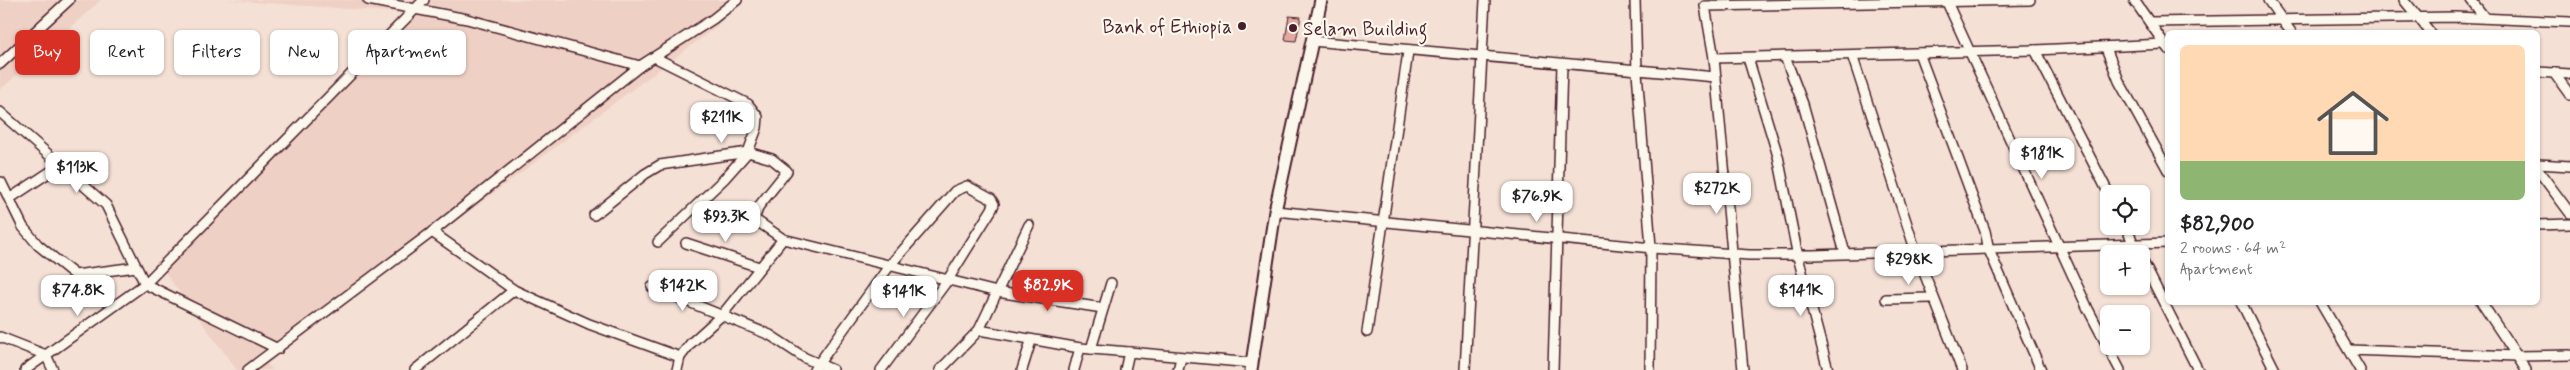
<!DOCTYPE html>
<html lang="en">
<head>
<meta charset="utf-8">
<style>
	body { margin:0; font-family:Mynerve,sans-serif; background:#f2f2f2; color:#202124; height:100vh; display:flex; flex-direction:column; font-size:19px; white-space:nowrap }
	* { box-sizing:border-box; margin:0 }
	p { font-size:16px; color:#757577 }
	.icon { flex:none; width:28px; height:28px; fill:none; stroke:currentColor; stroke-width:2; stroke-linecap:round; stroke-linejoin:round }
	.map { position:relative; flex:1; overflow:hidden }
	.panel { position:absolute; left:2165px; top:30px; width:375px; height:275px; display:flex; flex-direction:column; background:#fff; border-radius:8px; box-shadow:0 1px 4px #0004 }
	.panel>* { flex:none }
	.banner { position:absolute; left:15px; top:30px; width:475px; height:45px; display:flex; gap:10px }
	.tools { position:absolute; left:2100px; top:185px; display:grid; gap:10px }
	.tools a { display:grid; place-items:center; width:50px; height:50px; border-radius:8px; background:#fff; box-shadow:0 1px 4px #0004; font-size:25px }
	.price { position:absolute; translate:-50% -42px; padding:0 11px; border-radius:10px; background:#fff; color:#222; font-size:16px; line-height:32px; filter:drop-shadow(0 1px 2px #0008) }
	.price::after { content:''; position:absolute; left:50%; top:30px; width:15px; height:11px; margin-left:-8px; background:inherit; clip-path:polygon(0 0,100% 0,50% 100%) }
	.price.active { background:#d93025; color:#fff }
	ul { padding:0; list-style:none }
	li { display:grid; align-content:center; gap:10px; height:265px; padding:0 15px }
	li span { display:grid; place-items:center; height:155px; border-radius:8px; color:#555 }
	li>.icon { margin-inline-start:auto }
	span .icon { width:90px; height:90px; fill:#fffc; stroke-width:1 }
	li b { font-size:21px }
	.pill { padding:0 18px; border-radius:8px; background:#fff; box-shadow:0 1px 4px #0004; font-size:18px; line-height:45px }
	.pill.active { background:#d93025; color:#fff }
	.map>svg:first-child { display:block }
</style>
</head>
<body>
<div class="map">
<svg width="2570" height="370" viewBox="0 0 2570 370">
	<rect width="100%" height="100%" fill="#f4e0d5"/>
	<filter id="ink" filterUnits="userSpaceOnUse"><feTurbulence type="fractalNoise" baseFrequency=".02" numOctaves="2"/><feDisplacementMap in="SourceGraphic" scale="10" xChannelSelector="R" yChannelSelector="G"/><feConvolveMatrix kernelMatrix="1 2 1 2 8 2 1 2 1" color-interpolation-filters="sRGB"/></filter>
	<g filter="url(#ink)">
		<g fill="#efd0c5">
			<polygon points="0,0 101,0 0,90"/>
			<polygon points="227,0 739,0 716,27 266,363 273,370 237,370 158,263 402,13"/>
		</g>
		<polygon fill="#e3a9a0" stroke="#4a1f2b" points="1289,16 1301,17 1296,41 1285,40"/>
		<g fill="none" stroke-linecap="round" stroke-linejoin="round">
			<g stroke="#4a1f2b" stroke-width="12">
				<g id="minor">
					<polyline points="368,0 467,19 640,66"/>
					<polyline points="1635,0 1637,72 1651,247 1650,370"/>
					<polyline points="1946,0 2088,309 2120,370"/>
					<polyline points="2134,0 2168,49"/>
					<polyline points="2268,0 2291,32"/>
					<polyline points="2404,0 2430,32"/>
					<polyline points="2471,0 2485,18"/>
					<polyline points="2150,22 2455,17 2570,22"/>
					<polyline points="1312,41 1716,77"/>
					<polyline points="2106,48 2119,81 2168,170"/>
					<polyline points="2035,50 2109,194"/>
					<polyline points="1919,53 1985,231 1989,250 2041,370"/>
					<polyline points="1852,55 1916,252 1962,370"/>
					<polyline points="1785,57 1803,104 1845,253"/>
					<polyline points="1714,58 2035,50 2164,44"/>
					<polyline points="1748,58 1778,156 1798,257 1828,370"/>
					<polyline points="0,64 69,0"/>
					<polyline points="2538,72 2570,74"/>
					<polyline points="2554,73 2570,95"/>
					<polyline points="0,112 106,205 145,284 25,370"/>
					<polyline points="2538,164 2570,166"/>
					<polyline points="2538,170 2570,213"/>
					<polyline points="1,182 23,227 38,245 75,275 136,267"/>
					<polyline points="9,199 62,164"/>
					<polyline points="1275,211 1652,248 1749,255 1813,255 2168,243"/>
					<polyline points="594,215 645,174 660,165 748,152 757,128 758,117 748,104 654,57"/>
					<polyline points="2538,225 2570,224"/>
					<polyline points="2125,226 2139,254"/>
					<polyline points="432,232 514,290 589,324 680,357 691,343 722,315 783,239 754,219 759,206 787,171 772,159 748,152 724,179 658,242"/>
					<polyline points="783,239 997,292 1103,308"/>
					<polyline points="686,243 759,267"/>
					<polyline points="2141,258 2198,370"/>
					<polyline points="652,287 770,335 805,358 833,370"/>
					<polyline points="1886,299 1932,298"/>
					<polyline points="2241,302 2275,370"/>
					<polyline points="2320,302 2360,370"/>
					<polyline points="979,330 1080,348 1129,352"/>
					<polyline points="1367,332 1408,52"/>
					<polyline points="0,337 46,355 53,370"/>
					<polyline points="278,349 145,284 424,0"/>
					<polyline points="1091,349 1111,283"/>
					<polyline points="2349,350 2517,356 2481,302"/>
					<polyline points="248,370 432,232 640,66 713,19 737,0"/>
					<polyline points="415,370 514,290"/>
					<polyline points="677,370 680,357"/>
					<polyline points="814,370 890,265 955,191 967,186 991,199 994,204 992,209 947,281 881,370"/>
					<polyline points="940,370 979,330 1029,225"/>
					<polyline points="1022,370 1031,341"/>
					<polyline points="1074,370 1080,348"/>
					<polyline points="1125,370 1129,352 1252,363"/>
					<polyline points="1178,370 1181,358"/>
					<polyline points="1465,370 1485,0"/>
					<polyline points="1553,370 1562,64"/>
					<polyline points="1743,370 1714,58 1705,6 2030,0"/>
					<polyline points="2526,370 2517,356 2570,355"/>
				</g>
			</g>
			<g stroke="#4a1f2b" stroke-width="15">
				<polyline id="tertiary" points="1251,370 1275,211 1321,0"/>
			</g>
			<use href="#minor" stroke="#fbf7ec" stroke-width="9"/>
			<use href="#tertiary" stroke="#fbf7ec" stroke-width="11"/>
		</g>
	</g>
	<g fill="#4a1f2b" stroke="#fbf7ec" stroke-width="2">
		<circle cx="1242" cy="26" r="5"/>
		<circle cx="1293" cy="28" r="5"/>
	</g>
	<g text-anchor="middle" stroke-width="4.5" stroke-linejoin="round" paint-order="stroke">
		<g font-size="19" fill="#4a1f2b" stroke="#fbf7ec" text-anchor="end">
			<text x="1232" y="33">Bank of Ethiopia</text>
			<text x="1303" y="35" text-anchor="start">Selam Building</text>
		</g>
	</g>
</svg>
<div class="tools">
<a><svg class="icon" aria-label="locate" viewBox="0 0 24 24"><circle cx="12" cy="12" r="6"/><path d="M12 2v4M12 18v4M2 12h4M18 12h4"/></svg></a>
<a>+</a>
<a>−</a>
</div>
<b class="price" style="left:722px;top:144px">$211K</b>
<b class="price" style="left:2042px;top:180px">$181K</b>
<b class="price" style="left:77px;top:194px">$113K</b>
<b class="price" style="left:1717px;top:215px">$272K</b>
<b class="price" style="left:1537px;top:223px">$76.9K</b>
<b class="price" style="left:726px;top:243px">$93.3K</b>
<b class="price" style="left:1909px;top:286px">$298K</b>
<b class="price" style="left:683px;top:312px">$142K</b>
<b class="price active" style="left:1048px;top:312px">$82.9K</b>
<b class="price" style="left:78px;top:317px">$74.8K</b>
<b class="price" style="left:1801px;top:317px">$141K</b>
<b class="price" style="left:904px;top:318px">$141K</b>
<div class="banner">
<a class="pill active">Buy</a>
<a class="pill">Rent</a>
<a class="pill">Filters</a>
<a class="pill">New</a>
<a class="pill">Apartment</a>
</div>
<section class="panel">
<ul>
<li><span style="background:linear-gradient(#ffd9b3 75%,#8fb573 0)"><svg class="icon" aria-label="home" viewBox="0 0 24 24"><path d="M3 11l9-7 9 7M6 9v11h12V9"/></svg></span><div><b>$82,900</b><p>2 rooms · 64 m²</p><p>Apartment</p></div></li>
</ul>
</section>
</div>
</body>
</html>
